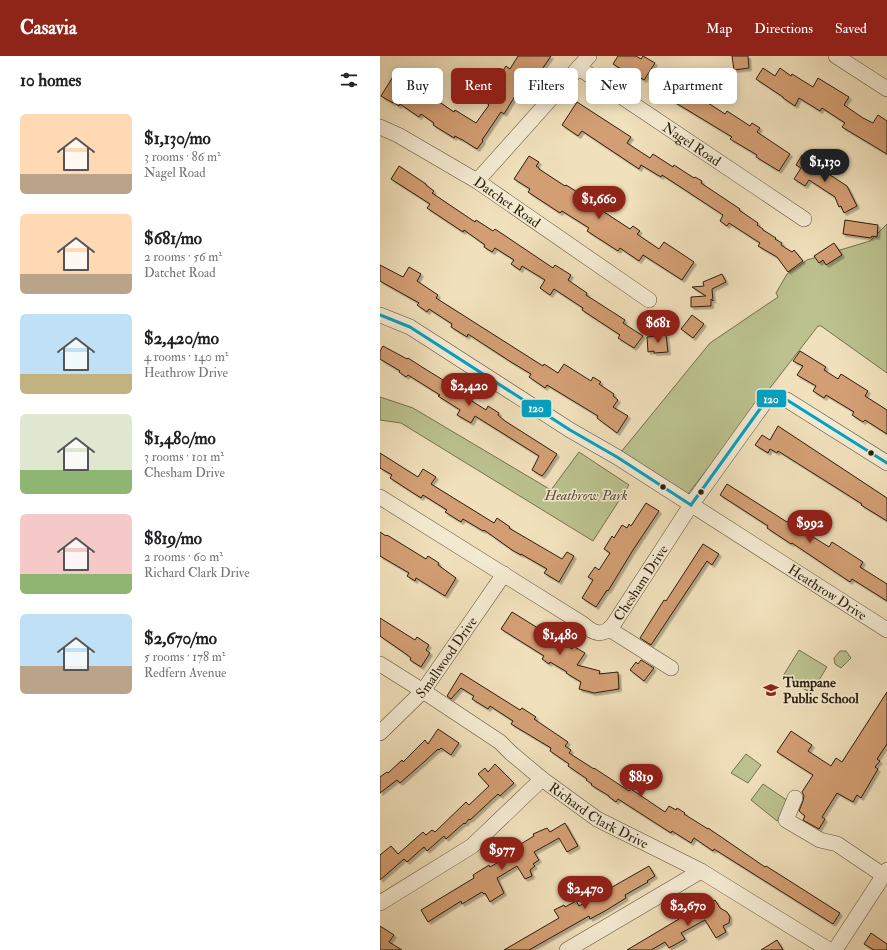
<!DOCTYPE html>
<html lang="en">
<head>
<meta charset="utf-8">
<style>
	body { margin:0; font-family:"IM FELL Double Pica",serif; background:#f6f6f6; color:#202124; height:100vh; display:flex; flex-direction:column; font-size:15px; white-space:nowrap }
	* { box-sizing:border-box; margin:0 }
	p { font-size:13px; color:#757577 }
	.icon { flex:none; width:22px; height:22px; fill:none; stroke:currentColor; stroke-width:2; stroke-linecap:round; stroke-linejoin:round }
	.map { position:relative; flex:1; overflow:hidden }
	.sheet { display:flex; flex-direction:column; background:#fff; width:380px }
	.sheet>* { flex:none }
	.hud { position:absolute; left:12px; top:12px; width:380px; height:36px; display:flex; gap:8px }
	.price { position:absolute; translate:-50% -34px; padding:0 9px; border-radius:14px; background:#8f2418; color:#fff; font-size:13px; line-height:26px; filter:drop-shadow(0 1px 2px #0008) }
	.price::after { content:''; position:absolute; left:50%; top:24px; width:12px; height:9px; margin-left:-6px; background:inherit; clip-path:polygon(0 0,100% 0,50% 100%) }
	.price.selected { background:#222; color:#fff }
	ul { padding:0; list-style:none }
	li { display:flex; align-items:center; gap:12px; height:100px; padding:0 20px }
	li span { display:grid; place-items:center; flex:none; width:112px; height:80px; border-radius:6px; color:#555 }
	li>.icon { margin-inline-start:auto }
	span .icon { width:48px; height:48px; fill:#fffc; stroke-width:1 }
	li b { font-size:17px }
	h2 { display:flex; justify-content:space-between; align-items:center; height:48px; padding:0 20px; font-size:17px }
	.tag { padding:0 14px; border-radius:6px; background:#fff; box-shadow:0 2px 10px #0003; font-size:14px; line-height:36px }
	.tag.selected { background:#8f2418; color:#fff }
	header { display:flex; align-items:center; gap:24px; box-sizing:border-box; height:56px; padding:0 20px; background:#8f2418; color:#fff }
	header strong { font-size:19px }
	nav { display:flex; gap:22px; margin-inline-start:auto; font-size:14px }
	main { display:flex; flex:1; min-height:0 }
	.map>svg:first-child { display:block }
</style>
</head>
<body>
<header>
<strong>Casavia</strong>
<nav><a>Map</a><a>Directions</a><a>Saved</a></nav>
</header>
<main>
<section class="sheet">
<h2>10 homes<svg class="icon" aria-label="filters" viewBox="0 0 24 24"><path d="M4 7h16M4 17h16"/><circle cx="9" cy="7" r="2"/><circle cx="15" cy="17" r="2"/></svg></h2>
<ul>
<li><span style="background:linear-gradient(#ffd9b3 75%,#b9a48a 0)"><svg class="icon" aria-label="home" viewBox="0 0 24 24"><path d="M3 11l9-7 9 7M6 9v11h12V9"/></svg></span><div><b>$1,130/mo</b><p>3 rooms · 86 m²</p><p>Nagel Road</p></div></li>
<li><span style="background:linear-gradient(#ffd9b3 75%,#b9a48a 0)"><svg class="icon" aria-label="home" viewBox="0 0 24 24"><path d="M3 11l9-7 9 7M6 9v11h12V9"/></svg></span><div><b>$681/mo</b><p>2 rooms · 56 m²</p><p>Datchet Road</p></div></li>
<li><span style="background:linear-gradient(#bfe0f5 75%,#c2b280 0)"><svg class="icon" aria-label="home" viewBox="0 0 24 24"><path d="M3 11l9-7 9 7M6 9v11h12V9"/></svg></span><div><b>$2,420/mo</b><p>4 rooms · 140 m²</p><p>Heathrow Drive</p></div></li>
<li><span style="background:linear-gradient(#dfe7d0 70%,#8fb573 0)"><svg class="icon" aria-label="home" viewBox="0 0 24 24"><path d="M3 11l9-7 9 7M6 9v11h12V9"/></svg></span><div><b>$1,480/mo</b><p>3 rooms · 101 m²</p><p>Chesham Drive</p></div></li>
<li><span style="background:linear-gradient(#f6c9c9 75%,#8fb573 0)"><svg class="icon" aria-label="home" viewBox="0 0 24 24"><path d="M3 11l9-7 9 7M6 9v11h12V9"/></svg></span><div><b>$819/mo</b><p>2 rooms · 60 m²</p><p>Richard Clark Drive</p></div></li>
<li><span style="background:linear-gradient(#bfe0f5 65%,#b9a48a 0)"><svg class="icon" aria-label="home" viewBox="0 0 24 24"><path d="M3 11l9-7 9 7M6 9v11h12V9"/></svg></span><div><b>$2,670/mo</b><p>5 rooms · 178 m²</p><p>Redfern Avenue</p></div></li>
</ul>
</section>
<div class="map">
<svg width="507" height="894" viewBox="0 0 507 894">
	<defs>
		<filter id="shadow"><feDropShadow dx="2.5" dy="2.5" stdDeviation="0" flood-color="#0004"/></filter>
	</defs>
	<rect width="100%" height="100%" fill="#f0e0bb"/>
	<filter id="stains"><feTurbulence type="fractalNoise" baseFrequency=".005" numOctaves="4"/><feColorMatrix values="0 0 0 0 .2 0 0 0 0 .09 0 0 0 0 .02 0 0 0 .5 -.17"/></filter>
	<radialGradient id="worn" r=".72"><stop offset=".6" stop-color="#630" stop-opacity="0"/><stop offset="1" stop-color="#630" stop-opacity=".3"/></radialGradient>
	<g fill="#bbc28f" stroke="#73704e">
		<polygon points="507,168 507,317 441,270 438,270 308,438 241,396 330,287 398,241 396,237 407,218 427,204 490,185"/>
		<polygon points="0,341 33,352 171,434 199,396 249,429 213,485 21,367 0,364"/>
		<polygon points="419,594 447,611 431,637 403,620"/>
		<polygon points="460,595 466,595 471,602 461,612 455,608 454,602"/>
		<polygon points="366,698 381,709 368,727 351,717"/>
		<polygon points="383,728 408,745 397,765 371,744"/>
	</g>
	<g fill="#d39e73" stroke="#2b1e0c" filter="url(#shadow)">
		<polygon points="138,0 171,0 156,22 152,19 137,42 135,40 124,58 121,56 102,84 103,85 97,93 81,83 80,83 75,80 74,82 53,69 54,67 41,58 39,61 20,48 19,50 13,46 13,47 1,40 14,19 53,45 55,43 74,56 75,54 96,67 109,49 101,42 108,32 110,34 126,10 130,13"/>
		<polygon points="238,0 256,0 261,3 263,0 275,7 264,24 250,15 249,18 233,8"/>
		<polygon points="352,0 368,0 369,12 354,14"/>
		<polygon points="383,12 395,20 400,12 411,20 412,18 433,31 438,22 469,41 464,49 483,62 493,67 498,59 507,65 507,98 462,71 465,67 442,52 440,55 419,42 415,50 403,42 403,41 376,23"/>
		<polygon points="287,18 299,26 297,29 320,45 322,43 345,58 347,55 370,70 372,67 380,72 377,76 410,98 399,115 376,101 377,99 350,83 352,81 276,35"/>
		<polygon points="197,46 251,81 247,87 270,102 273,98 293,111 294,109 314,122 315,121 322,125 321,127 360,153 359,154 378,167 377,169 383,173 383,174 396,182 395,183 402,187 401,189 412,196 414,194 423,205 408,216 397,201 378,190 380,187 349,167 347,170 340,165 343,159 305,134 282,119 281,121 261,109 259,113 202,75 198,80 182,69"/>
		<polygon points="422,99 439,109 438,111 467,130 477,150 464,157 461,150 459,151 455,141 429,124 425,130 414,123 421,112 416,109"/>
		<polygon points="149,100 159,106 156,110 159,112 159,113 185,130 186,129 204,140 205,138 220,148 218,152 250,173 253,170 260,175 257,178 279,193 284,186 314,206 302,224 263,199 259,205 240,192 238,195 207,175 209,172 182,155 180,157 148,136 150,133 134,123"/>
		<polygon points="19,110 46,128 46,129 54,135 52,137 95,166 96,164 113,175 115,173 173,212 175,209 191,219 188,224 207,237 206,239 245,264 243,267 263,280 254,292 238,282 240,279 202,254 203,252 174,233 170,239 160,232 165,224 142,210 140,214 131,208 134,204 115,192 112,196 104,191 105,189 84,174 83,176 47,152 50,148 11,123"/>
		<polygon points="465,164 498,169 497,181 492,180 491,182 463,178"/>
		<polygon points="454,187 462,199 446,209 443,204 439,207 434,200"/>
		<polygon points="0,209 23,221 29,211 41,218 37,225 58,239 56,242 163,310 164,308 178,317 184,308 211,325 213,321 221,326 219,328 234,338 233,340 238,344 233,351 248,360 237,377 217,362 218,360 167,329 165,332 149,321 151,318 131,306 88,278 87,281 71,271 72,268 49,253 47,256 37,249 39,247 0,225"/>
		<polygon points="342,218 346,226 332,233 333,245 331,243 331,250 311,251 311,241 326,240 312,231 324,230 323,226"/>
		<polygon points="312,259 324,268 313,282 301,273"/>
		<polygon points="286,279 288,296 274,297 274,295 268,296 267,281"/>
		<polygon points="3,290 27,303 28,302 42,311 63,324 62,326 106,354 108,350 119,357 118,359 125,365 177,398 166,415 162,420 152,414 159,400 95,360 91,367 77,359 80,354 58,340 60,339 28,319 26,321 19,316 20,315 0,303 0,295"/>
		<polygon points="420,295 446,311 444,314 458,323 461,318 488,335 485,340 507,354 507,378 485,364 483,366 472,359 474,356 446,339 444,342 433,335 436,330 417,319 423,310 413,305"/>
		<polygon points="398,370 507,442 507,465 481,449 482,448 398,395 397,397 390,393 388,397 375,389 382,379 390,384"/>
		<polygon points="0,397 38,421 43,413 56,421 51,428 114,467 117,462 130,471 129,472 182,503 187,496 194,500 179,526 164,517 167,513 141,498 141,499 132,494 104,474 103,475 83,463 81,466 65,456 67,454 43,439 41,442 10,422 12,419 0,412"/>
		<polygon points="347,428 407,466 408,465 449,491 452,486 483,506 480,511 507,528 507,545 472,523 470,526 412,487 411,488 387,472 388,470 340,439"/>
		<polygon points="266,447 279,455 253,494 228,535 227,534 216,551 202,542 213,524 208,521 215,511 219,514 230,497 224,493 232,480 234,482 242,469 247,472 249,468 251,470"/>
		<polygon points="0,476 6,480 7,479 46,503 48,500 59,507 58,509 76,522 65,540 36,522 35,525 27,520 29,517 0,500"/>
		<polygon points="323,488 339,498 332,509 327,505 271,589 260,582 284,544 286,545"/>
		<polygon points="132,556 192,593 193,590 205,597 197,609 220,615 219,618 238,616 239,633 214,637 199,633 201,626 186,617 187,616 170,606 169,608 162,603 164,600 121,573"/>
		<polygon points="0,562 35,584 37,581 49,589 46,594 50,597 41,611 30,604 31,602 26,598 0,580"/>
		<polygon points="261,604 274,612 264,625 250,614 256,606 258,608"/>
		<polygon points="81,617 140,654 142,652 156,661 154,663 188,686 185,690 191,694 189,697 214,713 214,712 249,735 251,733 285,756 289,750 296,754 297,752 305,757 304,758 328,773 328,772 385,811 386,810 405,822 460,857 453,868 334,793 333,795 314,782 311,787 292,775 291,777 238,743 236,746 229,741 229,740 211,729 212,728 206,724 207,723 188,710 189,708 170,695 171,692 131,668 133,665 110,650 108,653 92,643 94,640 81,632 71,643 67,640"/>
		<polygon points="507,636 507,688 497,703 500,705 495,711 498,713 481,742 477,739 473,746 457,737 442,761 445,763 439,773 423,764 425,760 419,755 423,745 424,740 422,736 433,719 397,696 411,675 432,689 428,695 451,710 456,702 462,706"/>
		<polygon points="58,673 79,687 71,699 61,692 59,694 58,693 44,706 20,727 17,724 0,737 0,721 7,716 8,717 22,704 23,706 45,684 48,688"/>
		<polygon points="115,708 134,727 120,740 118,738 90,764 89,763 85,768 84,767 66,783 64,780 47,795 44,791 27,806 24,803 0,824 0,799 11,790 18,798 43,776 46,779 52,774 55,776 86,746 89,749 109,730 98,718 105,712 108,716"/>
		<polygon points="185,767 198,790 187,796 179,782 154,796 159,804 153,808 155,810 150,814 152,820 145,823 137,810 117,822 124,837 110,846 105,837 104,838 102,836 82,848 81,845 48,866 41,854 94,822 93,819 109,809 110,811 136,796 134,792 154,780 153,778 167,772 170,776"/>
		<polygon points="269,810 275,820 267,825 268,826 245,839 246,842 225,855 210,863 209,860 149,894 124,894 179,862 174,854 184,849 185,851 196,845 199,850"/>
		<polygon points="335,844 340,852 347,856 350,861 349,867 343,870 346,876 336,882 325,864 301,877 305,883 289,892 285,886 271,894 247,894 299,863 298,860 309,854 311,856"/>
		<polygon points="0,870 14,879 9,886 22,894 0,894"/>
		<polygon points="491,877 507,888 507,894 494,894 484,888"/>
		<polygon points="397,884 403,894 381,894"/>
	</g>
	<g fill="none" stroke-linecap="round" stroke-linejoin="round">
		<g stroke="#5c4e38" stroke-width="16">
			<g id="minor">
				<polyline points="456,0 507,33"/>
				<path id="s1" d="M199,12L424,163"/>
				<path id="s2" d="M0,71L18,79L97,125L269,244"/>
				<polyline points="97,125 209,0"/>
				<path id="s3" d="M0,259L30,271L190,374L237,401L507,574"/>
				<path id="s4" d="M0,441L203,568C214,578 223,581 233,569L311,449L385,346C393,340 399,342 407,344L507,407"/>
				<polyline points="229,573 291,612"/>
				<path id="s5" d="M0,608L43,635L120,686L131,697L162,723L217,763L321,815L449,894"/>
				<path id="s6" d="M0,677L43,635L124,518"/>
				<polyline points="415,742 406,764 440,784 457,788 503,819"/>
				<polyline points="0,847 92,790 162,723"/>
				<polyline points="187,894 321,815"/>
				<polyline points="455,894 507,814"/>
			</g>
		</g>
		<use href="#minor" stroke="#f5ebd3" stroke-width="15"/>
		<g stroke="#f5ebd3" stroke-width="6">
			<g id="bus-1">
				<polyline points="0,259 30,271 190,374 237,401 311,449"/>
				<polyline points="311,449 385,346 393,342 407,344 507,407"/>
			</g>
		</g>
		<use href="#bus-1" stroke="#02a2c4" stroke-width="3"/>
	</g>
	<defs>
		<g id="school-bare" transform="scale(1.2)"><path d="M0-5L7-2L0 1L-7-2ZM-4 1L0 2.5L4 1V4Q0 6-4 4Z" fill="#8f2418" stroke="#f5ebd3" stroke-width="2.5" paint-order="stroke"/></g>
	</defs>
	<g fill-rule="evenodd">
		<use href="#school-bare" x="391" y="634"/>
	</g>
	<g fill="#2b1e0c" stroke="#f5ebd3" stroke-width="1.5">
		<circle cx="491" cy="397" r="3.5"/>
		<circle cx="283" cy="431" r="3.5"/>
		<circle cx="321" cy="436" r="3.5"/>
	</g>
	<g text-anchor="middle" stroke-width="3" stroke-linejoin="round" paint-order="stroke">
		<g font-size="14" fill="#2b1e0c" stroke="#f5ebd3">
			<text dy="5" stroke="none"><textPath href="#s1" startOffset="136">Nagel Road</textPath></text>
			<text dy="5" stroke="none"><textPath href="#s2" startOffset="148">Datchet Road</textPath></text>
			<text dy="5" stroke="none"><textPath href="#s4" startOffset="325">Chesham Drive</textPath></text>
			<text dy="5" stroke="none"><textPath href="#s3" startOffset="527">Heathrow Drive</textPath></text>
			<text dy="5" stroke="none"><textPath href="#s6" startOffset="101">Smallwood Drive</textPath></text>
			<text dy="5" stroke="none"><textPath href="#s5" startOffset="267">Richard Clark Drive</textPath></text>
		</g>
		<g font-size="14" font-style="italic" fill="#564f33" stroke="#f5ebd3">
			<text x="206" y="444">Heathrow Park</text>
		</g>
		<g font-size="14" font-weight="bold" fill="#2b1e0c" stroke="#f5ebd3" text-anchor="start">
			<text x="403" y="631">Tumpane<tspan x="403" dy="16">Public School</tspan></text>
		</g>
	</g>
	<g stroke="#f5ebd3" stroke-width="1.5">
		<rect x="376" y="333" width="31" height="19" rx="4" fill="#02a2c4"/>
		<rect x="141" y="343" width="31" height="19" rx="4" fill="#02a2c4"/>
	</g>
	<g font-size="11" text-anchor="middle" font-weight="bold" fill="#fff">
		<text x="391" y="347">120</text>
		<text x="156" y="356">120</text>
	</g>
	<rect width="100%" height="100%" filter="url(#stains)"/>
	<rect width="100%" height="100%" fill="url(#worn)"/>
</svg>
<b class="price selected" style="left:445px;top:127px">$1,130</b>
<b class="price" style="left:219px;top:164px">$1,660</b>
<b class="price" style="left:278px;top:288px">$681</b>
<b class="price" style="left:89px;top:351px">$2,420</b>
<b class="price" style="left:430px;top:488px">$992</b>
<b class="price" style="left:180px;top:600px">$1,480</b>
<b class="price" style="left:261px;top:742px">$819</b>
<b class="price" style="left:122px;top:815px">$977</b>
<b class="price" style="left:205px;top:854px">$2,470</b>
<b class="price" style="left:308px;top:871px">$2,670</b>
<div class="hud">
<a class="tag">Buy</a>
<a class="tag selected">Rent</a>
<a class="tag">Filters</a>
<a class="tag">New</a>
<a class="tag">Apartment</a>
</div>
</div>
</main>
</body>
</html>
